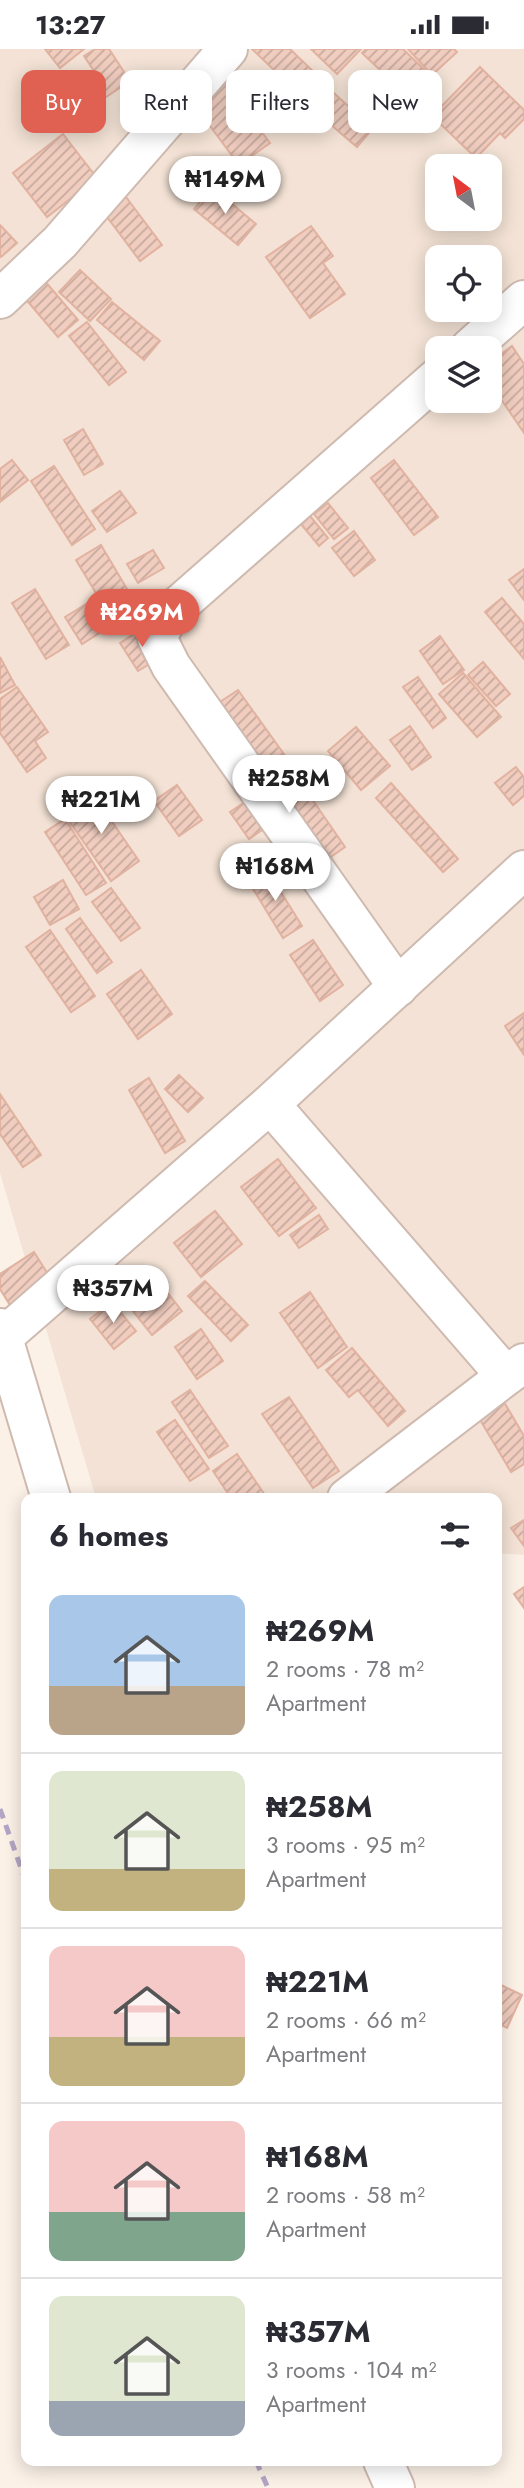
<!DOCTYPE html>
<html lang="en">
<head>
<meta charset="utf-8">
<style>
	body { margin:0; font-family:Jost,sans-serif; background:#f2f2f3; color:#2b2b33; height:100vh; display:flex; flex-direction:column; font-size:26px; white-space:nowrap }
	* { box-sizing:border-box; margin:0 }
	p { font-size:23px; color:#7c7c81 }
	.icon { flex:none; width:38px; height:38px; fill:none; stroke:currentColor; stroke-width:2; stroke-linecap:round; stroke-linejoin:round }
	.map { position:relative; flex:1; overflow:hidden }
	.side { position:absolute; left:21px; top:1444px; width:481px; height:973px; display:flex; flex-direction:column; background:#fff; border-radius:14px; box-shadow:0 4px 18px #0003 }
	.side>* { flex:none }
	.hud { position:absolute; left:21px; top:21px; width:483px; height:63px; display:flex; gap:14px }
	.needle { width:46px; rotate:328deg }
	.fabs { position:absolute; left:425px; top:105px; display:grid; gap:14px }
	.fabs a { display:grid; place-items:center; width:77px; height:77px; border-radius:14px; background:#fff; box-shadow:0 4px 18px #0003; font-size:35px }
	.price { position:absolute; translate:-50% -60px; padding:0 16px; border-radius:24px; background:#fff; color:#222; font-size:23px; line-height:46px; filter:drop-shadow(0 2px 4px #0008) }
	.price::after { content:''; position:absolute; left:50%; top:42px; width:21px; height:16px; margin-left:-10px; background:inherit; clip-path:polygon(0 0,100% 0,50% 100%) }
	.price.current { background:#e06151; color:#fff }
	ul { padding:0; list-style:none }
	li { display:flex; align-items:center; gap:21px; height:175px; padding:0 28px }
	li+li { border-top:2px solid #e1e1e2 }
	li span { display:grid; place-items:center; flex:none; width:196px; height:140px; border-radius:14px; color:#555 }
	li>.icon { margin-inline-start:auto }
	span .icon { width:84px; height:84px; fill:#fffc; stroke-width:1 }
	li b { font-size:30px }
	h2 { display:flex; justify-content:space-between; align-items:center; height:84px; padding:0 28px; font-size:30px }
	.pill { padding:0 24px; border-radius:14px; background:#fff; box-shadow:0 4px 18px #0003; font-size:24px; line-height:63px }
	.pill.current { background:#e06151; color:#fff }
	.status { display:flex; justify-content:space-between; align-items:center; height:49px; padding:0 35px; background:#fff; direction:ltr }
	.status svg { height:19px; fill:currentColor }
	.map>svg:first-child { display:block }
</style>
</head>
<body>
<div class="status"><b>13:27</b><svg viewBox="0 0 49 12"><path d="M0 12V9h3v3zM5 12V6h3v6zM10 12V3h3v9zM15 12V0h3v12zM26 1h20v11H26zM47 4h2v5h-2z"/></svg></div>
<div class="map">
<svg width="524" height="2439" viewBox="0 0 524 2439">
	<defs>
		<pattern id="building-hatch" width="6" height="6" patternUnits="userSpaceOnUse" patternTransform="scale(1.75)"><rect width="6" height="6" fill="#f0cdbf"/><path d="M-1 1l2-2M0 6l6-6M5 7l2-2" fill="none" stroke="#c7a99d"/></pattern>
	</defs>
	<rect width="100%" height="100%" fill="#fbf1e7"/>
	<path fill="#f3e2d5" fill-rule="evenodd" d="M0,0H524V1506L497,1504V1449H96L0,1124ZM438,117H490V170H438ZM438,208H490V261H438ZM438,299H490V352H438Z"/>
	<g fill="url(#building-hatch)" stroke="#e2b2a0" stroke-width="2">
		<polygon points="45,0 84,0 60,19"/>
		<polygon points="95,0 109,0 130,32 97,54 87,39 100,31 84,7"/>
		<polygon points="252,0 290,0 319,28 301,47"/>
		<polygon points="311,0 361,0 337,25"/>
		<polygon points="366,0 403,0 440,36 419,58 362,4"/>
		<polygon points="408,0 454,0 457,3 432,26"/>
		<polygon points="480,18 524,61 524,70 505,89 500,84 476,109 432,67"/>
		<polygon points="224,32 270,94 239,116 193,54"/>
		<polygon points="327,38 373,79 357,98 310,58"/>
		<polygon points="63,85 97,129 47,168 13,124"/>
		<polygon points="212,138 256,175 238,196 194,160"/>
		<polygon points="123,144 162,196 140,212 101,160"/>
		<polygon points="0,176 17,194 1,208 0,206"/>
		<polygon points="311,177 333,207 323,214 345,245 310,269 266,208"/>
		<polygon points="80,221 111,250 90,272 59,243"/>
		<polygon points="38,224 78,271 58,288 18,241"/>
		<polygon points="112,253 160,292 144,311 97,271"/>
		<polygon points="87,273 126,323 109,336 69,287"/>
		<polygon points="512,297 524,315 524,384 490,334 490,313"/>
		<polygon points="83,380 103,415 84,426 64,391"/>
		<polygon points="12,411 28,431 0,453 0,420"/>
		<polygon points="394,411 438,468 414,486 371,429"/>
		<polygon points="54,417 95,480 72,496 31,432"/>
		<polygon points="120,442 136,464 107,483 92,462"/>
		<polygon points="328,454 348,479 334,490 314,465"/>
		<polygon points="310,467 328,489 319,497 301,475"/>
		<polygon points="354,482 375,511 354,527 332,499"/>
		<polygon points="101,496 140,562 116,577 76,511"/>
		<polygon points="153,501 164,519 138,534 127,515"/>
		<polygon points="524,520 524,551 509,531"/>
		<polygon points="35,540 69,596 46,610 12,554"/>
		<polygon points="98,548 114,575 82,595 65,568"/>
		<polygon points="502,549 524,575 524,610 485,563"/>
		<polygon points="145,578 163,607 138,622 120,594"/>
		<polygon points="440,587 464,621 443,635 420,602"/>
		<polygon points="0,608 15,636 0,644"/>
		<polygon points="483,613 510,645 496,657 468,626"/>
		<polygon points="463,624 501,668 477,688 439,645"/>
		<polygon points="418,628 446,669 433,679 403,638"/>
		<polygon points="17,638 48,683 35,692 46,709 27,723 0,684 0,650"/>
		<polygon points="238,641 286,708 241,740 220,653"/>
		<polygon points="410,677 431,708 412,721 390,691"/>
		<polygon points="356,678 390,717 361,741 328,702"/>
		<polygon points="516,718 524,728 524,747 513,756 495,734"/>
		<polygon points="292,721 345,798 322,814 287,764 249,790 230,763"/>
		<polygon points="391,734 458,810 443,823 376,749"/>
		<polygon points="177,736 202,771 179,787 154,752"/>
		<polygon points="91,742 139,812 111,832 62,762"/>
		<polygon points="65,770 106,834 86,846 45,783"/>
		<polygon points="266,819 302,877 283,889 247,830"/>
		<polygon points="63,831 79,860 50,876 34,848"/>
		<polygon points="111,839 140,879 121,892 92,853"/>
		<polygon points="80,869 112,913 97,924 66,880"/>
		<polygon points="50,881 95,947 71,963 26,898"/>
		<polygon points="313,891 343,936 320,952 290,906"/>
		<polygon points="141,921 172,965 138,990 107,945"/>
		<polygon points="524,964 524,1006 505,977"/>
		<polygon points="179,1026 203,1049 188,1063 165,1040"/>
		<polygon points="149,1029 185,1092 165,1104 129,1041"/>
		<polygon points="0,1045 41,1106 23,1118 0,1085"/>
		<polygon points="278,1110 316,1159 279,1187 241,1138"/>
		<polygon points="215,1162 242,1195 201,1228 174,1194"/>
		<polygon points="319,1166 328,1180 299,1199 290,1186"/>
		<polygon points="34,1203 51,1230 10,1256 0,1240 0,1225"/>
		<polygon points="147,1218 182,1262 152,1286 117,1242"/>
		<polygon points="205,1232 248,1276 231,1292 188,1247"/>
		<polygon points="310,1243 347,1298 318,1319 280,1264"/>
		<polygon points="112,1253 136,1282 114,1300 90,1270"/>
		<polygon points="201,1280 223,1312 197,1330 175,1298"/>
		<polygon points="352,1299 405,1362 388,1377 358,1341 349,1348 326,1321"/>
		<polygon points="190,1341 228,1397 209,1409 172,1353"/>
		<polygon points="289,1348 339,1422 313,1439 262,1365"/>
		<polygon points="504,1353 524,1387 524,1415 511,1423 479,1369"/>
		<polygon points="175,1371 209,1420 190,1432 157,1383"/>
		<polygon points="237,1405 267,1449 231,1449 213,1422"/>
		<polygon points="524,1471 524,1497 511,1479"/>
		<polygon points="524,1538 524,1559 514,1545"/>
		<polygon points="501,1936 522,1946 507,1979 497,1974 497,1944"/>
	</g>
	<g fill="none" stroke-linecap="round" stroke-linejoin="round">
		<g stroke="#cfbab0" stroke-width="42">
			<g id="street">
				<polyline points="0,250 60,193 228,0"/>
				<polyline points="470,299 524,251"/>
				<polyline points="398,938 171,617 157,589 170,564 438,328"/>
				<polyline points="270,1055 506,1327 524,1314"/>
				<polyline points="0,1279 51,1449"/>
				<polyline points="3,1288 270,1055 524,821"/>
				<polyline points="347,1449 506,1327"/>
				<polyline points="383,2412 395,2439"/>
			</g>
		</g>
		<use href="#street" stroke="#fff" stroke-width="38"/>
		<g stroke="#b3a5c5" stroke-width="5" stroke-dasharray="10 7" stroke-linecap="butt">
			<polyline points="0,1760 26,1833"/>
			<polyline points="256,2412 268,2439"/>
		</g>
	</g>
</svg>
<div class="fabs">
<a><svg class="needle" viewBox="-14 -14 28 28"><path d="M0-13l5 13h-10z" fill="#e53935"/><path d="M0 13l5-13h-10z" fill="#7c7c81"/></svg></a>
<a><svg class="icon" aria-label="locate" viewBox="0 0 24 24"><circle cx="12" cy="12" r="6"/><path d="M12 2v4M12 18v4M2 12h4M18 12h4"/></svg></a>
<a><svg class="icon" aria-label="layers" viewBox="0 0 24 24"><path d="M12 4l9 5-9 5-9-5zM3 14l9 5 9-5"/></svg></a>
</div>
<b class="price" style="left:225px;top:167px">₦149M</b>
<b class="price current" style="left:142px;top:600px">₦269M</b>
<b class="price" style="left:289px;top:766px">₦258M</b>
<b class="price" style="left:101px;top:787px">₦221M</b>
<b class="price" style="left:275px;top:854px">₦168M</b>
<b class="price" style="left:113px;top:1276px">₦357M</b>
<div class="hud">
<a class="pill current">Buy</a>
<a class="pill">Rent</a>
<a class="pill">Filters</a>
<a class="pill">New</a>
</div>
<section class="side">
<h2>6 homes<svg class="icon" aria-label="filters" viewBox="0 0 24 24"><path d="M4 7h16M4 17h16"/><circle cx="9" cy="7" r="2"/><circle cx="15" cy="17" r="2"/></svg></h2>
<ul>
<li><span style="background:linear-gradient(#a9c7e8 65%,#b9a48a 0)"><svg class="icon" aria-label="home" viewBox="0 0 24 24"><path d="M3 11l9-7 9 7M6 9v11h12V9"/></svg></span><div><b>₦269M</b><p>2 rooms · 78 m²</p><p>Apartment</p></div></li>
<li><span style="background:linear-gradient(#dfe7d0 70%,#c2b280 0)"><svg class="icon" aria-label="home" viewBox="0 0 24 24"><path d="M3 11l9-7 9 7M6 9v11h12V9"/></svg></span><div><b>₦258M</b><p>3 rooms · 95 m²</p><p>Apartment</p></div></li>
<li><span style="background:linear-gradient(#f6c9c9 65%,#c2b280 0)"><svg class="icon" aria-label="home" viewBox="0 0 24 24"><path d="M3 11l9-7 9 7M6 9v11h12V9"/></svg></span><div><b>₦221M</b><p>2 rooms · 66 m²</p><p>Apartment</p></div></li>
<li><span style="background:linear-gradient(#f6c9c9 65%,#7fa58c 0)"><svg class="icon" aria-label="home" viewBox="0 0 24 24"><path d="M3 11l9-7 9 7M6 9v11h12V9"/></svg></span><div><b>₦168M</b><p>2 rooms · 58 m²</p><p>Apartment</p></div></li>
<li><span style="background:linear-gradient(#dfe7d0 75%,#9aa5b1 0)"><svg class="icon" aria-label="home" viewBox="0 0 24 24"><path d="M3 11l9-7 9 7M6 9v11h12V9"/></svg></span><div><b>₦357M</b><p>3 rooms · 104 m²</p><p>Apartment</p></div></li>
</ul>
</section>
</div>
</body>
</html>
